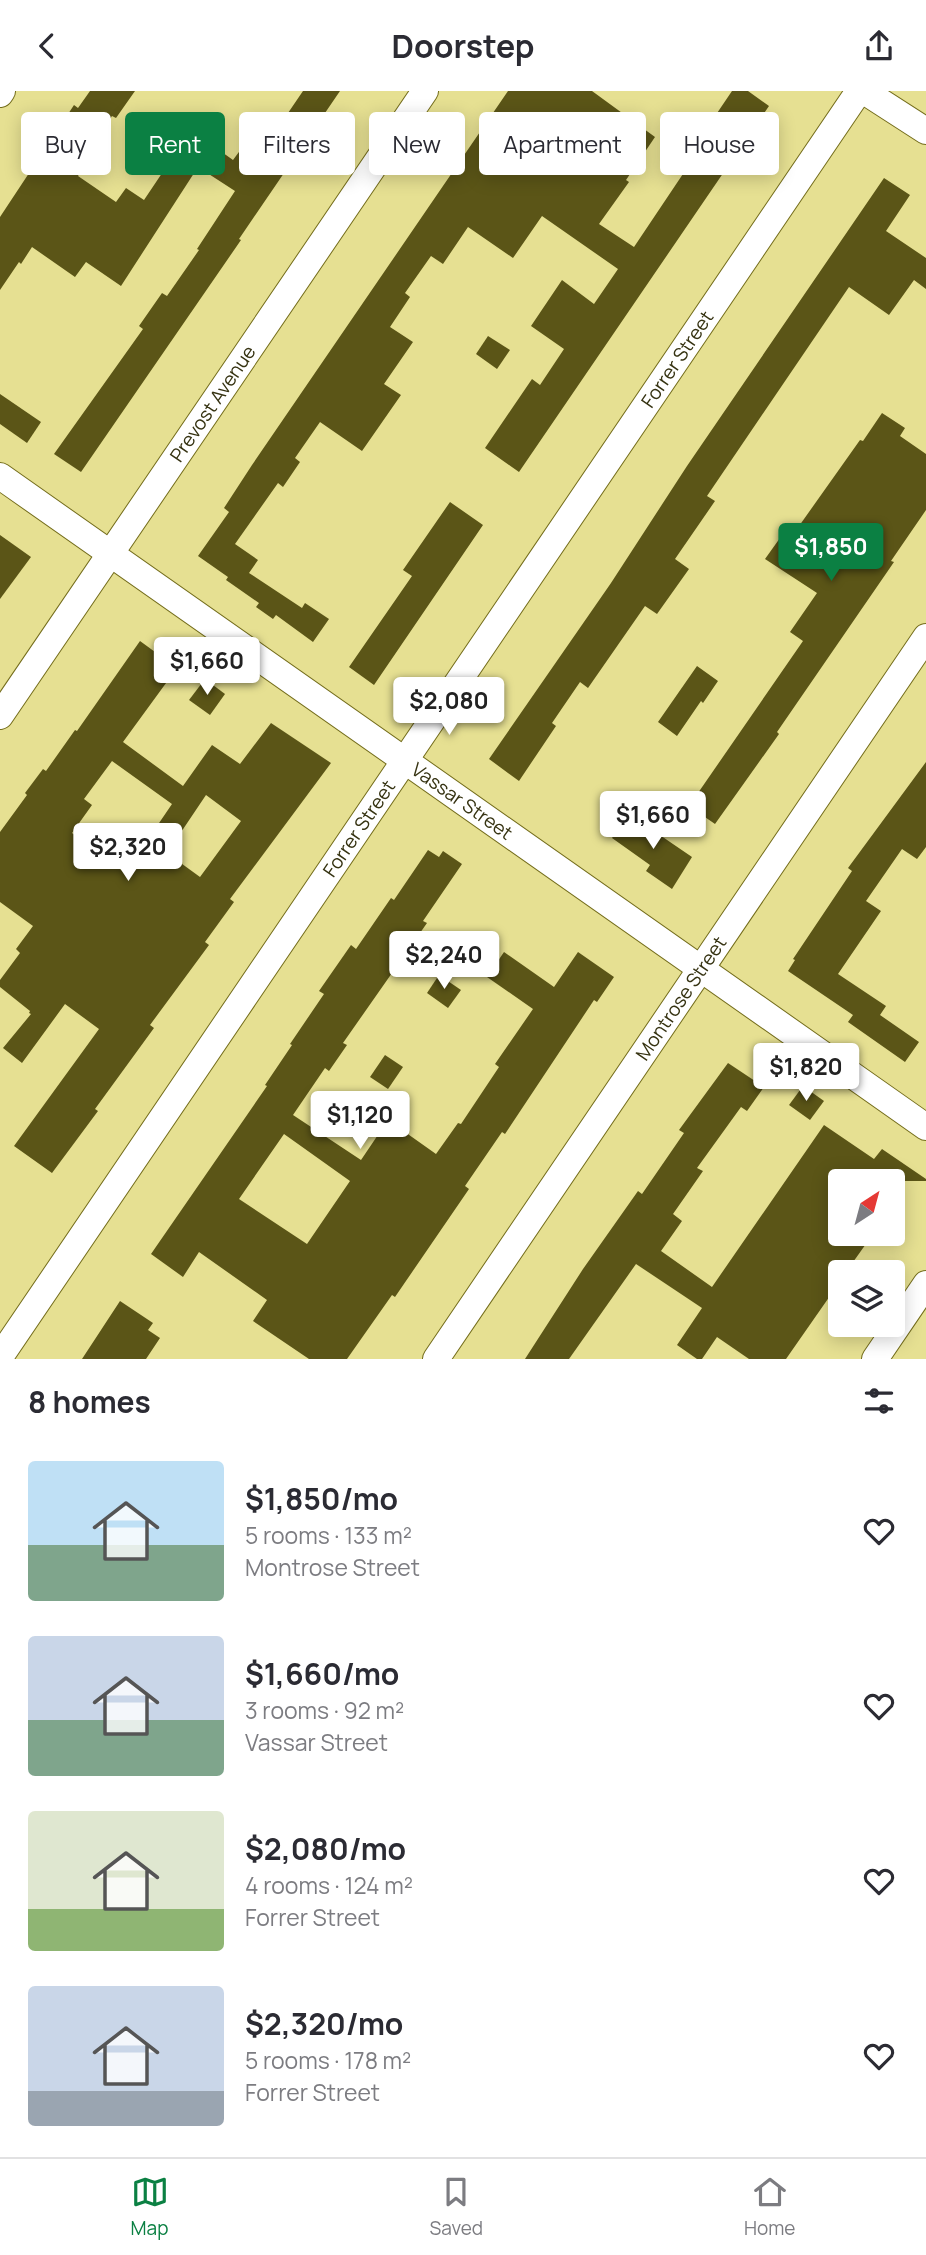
<!DOCTYPE html>
<html lang="en">
<head>
<meta charset="utf-8">
<style>
	body { margin:0; font-family:Manrope,sans-serif; background:#f2f2f3; color:#2b2b33; height:100vh; display:flex; flex-direction:column; font-size:26px; white-space:nowrap }
	* { box-sizing:border-box; margin:0 }
	p { font-size:23px; color:#7c7c81 }
	.icon { flex:none; width:38px; height:38px; fill:none; stroke:currentColor; stroke-width:2; stroke-linecap:round; stroke-linejoin:round }
	.map { position:relative; height:1268px; overflow:hidden }
	.side { display:flex; flex-direction:column; background:#fff; flex:1 }
	.side>* { flex:none }
	.guide { position:absolute; left:21px; top:21px; width:886px; height:63px; display:flex; gap:14px }
	.needle { width:46px; rotate:36deg }
	.fabs { position:absolute; left:828px; top:1078px; display:grid; gap:14px }
	.fabs a { display:grid; place-items:center; width:77px; height:77px; border-radius:7px; background:#fff; box-shadow:0 4px 18px #0003; font-size:35px }
	.price { position:absolute; translate:-50% -60px; padding:0 16px; border-radius:7px; background:#fff; color:#222; font-size:23px; line-height:46px; filter:drop-shadow(0 2px 4px #0008) }
	.price::after { content:''; position:absolute; left:50%; top:42px; width:21px; height:16px; margin-left:-10px; background:inherit; clip-path:polygon(0 0,100% 0,50% 100%) }
	.price.active { background:#0b8043; color:#fff }
	ul { padding:0; list-style:none }
	li { display:flex; align-items:center; gap:21px; height:175px; padding:0 28px }
	li span { display:grid; place-items:center; flex:none; width:196px; height:140px; border-radius:7px; color:#555 }
	li>.icon { margin-inline-start:auto }
	span .icon { width:84px; height:84px; fill:#fffc; stroke-width:1 }
	li b { font-size:30px }
	h2 { display:flex; justify-content:space-between; align-items:center; height:84px; padding:0 28px; font-size:30px }
	.tag { padding:0 24px; border-radius:7px; background:#fff; box-shadow:0 4px 18px #0003; font-size:24px; line-height:63px }
	.tag.active { background:#0b8043; color:#fff }
	header { display:flex; justify-content:space-between; align-items:center; height:91px; padding:0 28px; background:#fff; font-size:32px; font-weight:700 }
	.tabs { display:flex; justify-content:space-around; align-items:center; height:98px; border-top:2px solid #e1e1e2; background:#fff; font-size:19px; color:#7c7c81 }
	.tabs a { display:grid; justify-items:center; gap:4px }
	.tabs .active { color:#0b8043 }
	.map>svg:first-child { display:block }
</style>
</head>
<body>
<header><svg class="icon" aria-label="back" viewBox="0 0 24 24"><path d="M15 5l-7 7 7 7"/></svg>Doorstep<svg class="icon" aria-label="share" viewBox="0 0 24 24"><path d="M12 15V3M7 8l5-5 5 5M5 13v7h14v-7"/></svg></header>
<div class="map">
<svg width="926" height="1268" viewBox="0 0 926 1268">
	<rect width="100%" height="100%" fill="#e6e092"/>
	<g fill="#5b5517" fill-rule="evenodd">
		<polygon points="90,0 135,0 116,27 112,25 81,71 85,74 78,85 116,111 126,97 144,109 191,39 233,69 259,34 273,44 303,0 340,0 239,148 241,149 81,381 54,363 143,238 139,235 162,202 167,205 199,159 197,158 235,100 198,76 121,195 86,171 75,186 32,156 21,173 19,171 0,199 0,126 74,14 78,17"/>
		<polygon points="508,0 592,0 655,46 626,89 629,91 599,133 634,156 695,65 690,62 732,0 748,0 769,15 519,381 485,357 532,288 540,294 564,258 531,235 562,189 594,213 618,178 542,125 513,167 468,136 443,173 431,165 405,202 410,206 390,236 413,251 384,293 401,304 362,360 320,331 295,367 300,371 283,396 278,392 235,453 258,469 249,482 302,517 305,512 329,528 313,551 276,524 273,528 256,516 259,512 226,489 228,486 198,465 229,421 224,417 252,374"/>
		<polygon points="884,87 910,104 886,140 926,167 926,198 914,189 889,224 849,196 707,405 715,410 675,468 689,478 657,523 645,515 588,597 580,591 552,632 556,635 519,690 489,668 611,492 687,375"/>
		<polygon points="488,245 510,259 497,278 476,263"/>
		<polygon points="0,303 41,331 27,352 0,333"/>
		<polygon points="882,322 905,337 900,345 926,363 926,419 891,470 894,471 777,641 779,643 715,733 689,715 803,550 790,541 817,502 765,468 780,447 787,452 860,349 863,350"/>
		<polygon points="450,411 483,434 374,594 349,576 412,485 403,479"/>
		<polygon points="0,444 31,466 0,508"/>
		<path d="M140,550L177,577L123,651L183,695L212,654L240,673L271,632L331,672L230,808L234,811L205,851L209,854L150,934L154,937L95,1018L98,1020L52,1082L14,1055L99,938L65,913L22,972L3,957L31,923L29,922L30,920L0,896V889L20,862L16,858L33,835L0,811V741L27,704L25,702L43,678L46,680L75,639L77,640ZM112,670L172,713L125,782L72,742L92,714L84,708ZM206,704L241,730L200,786L167,762Z"/>
		<polygon points="697,575 718,590 703,612 701,610 677,645 658,631"/>
		<polygon points="205,588 225,603 210,624 189,609"/>
		<polygon points="926,671 926,756 917,768 902,758 866,810 881,820 838,883 886,915 880,924 919,951 905,971 848,931 853,924 788,880 795,869 793,868 852,780 848,777"/>
		<polygon points="629,723 692,766 672,798 646,780 650,774 612,747"/>
		<path d="M428,759L439,766L443,760L462,773L423,830L427,832L343,952L347,954L329,980L325,977L293,1024L361,1069L388,1029L436,1063L458,1032L461,1033L499,976L495,973L533,918L487,886L504,861L554,896L578,861L614,886L597,911L594,909L505,1043L502,1041L465,1095L469,1098L395,1206L392,1204L347,1268H309L253,1230L267,1209L199,1161L183,1186L151,1163L267,995L265,994L292,954L290,953L324,903L319,900L351,854L356,858L391,807L394,809ZM284,1043L350,1090L307,1153L239,1108Z"/>
		<polygon points="439,884 461,899 448,917 427,902"/>
		<polygon points="385,964 403,976 388,998 370,986"/>
		<polygon points="728,972 764,996 747,1020 741,1016 697,1077 703,1080 673,1123 682,1130 661,1160 712,1196 824,1034 874,1068 882,1058 926,1088 926,1090 840,1090 840,1143 873,1143 846,1181 840,1181 839,1192 786,1268 749,1268 717,1246 702,1268 697,1268 677,1254 702,1217 636,1173 569,1268 525,1268 583,1178 638,1100 642,1103 684,1042 679,1039"/>
		<polygon points="803,995 824,1010 810,1029 789,1014"/>
		<polygon points="120,1210 153,1232 148,1239 160,1247 146,1268 82,1268"/>
	</g>
	<g fill="none" stroke-linecap="round" stroke-linejoin="round">
		<g stroke="#746d1c" stroke-width="28">
			<g id="minor">
				<polyline points="864,0 926,40"/>
				<polyline points="0,3 2,0"/>
				<path id="s1" d="M0,385L926,1036"/>
				<path id="s2" d="M0,625L425,0"/>
				<path id="s3" d="M0,1266L859,0"/>
				<path id="s4" d="M436,1268L926,546"/>
				<polyline points="875,1268 926,1193"/>
			</g>
		</g>
		<use href="#minor" stroke="#fff" stroke-width="26"/>
	</g>
	<g text-anchor="middle" stroke-width="7" stroke-linejoin="round" paint-order="stroke">
		<g font-size="19" fill="#363312" stroke="#e6e092">
			<text dy="7" stroke="none"><textPath href="#s3" startOffset="1206">Forrer Street</textPath></text>
			<text dy="7" stroke="none"><textPath href="#s2" startOffset="378">Prevost Avenue</textPath></text>
			<text dy="7" stroke="none"><textPath href="#s1" startOffset="565">Vassar Street</textPath></text>
			<text dy="7" stroke="none"><textPath href="#s3" startOffset="639">Forrer Street</textPath></text>
			<text dy="7" stroke="none"><textPath href="#s4" startOffset="436">Montrose Street</textPath></text>
		</g>
	</g>
</svg>
<div class="fabs">
<a><svg class="needle" viewBox="-14 -14 28 28"><path d="M0-13l5 13h-10z" fill="#e53935"/><path d="M0 13l5-13h-10z" fill="#7c7c81"/></svg></a>
<a><svg class="icon" aria-label="layers" viewBox="0 0 24 24"><path d="M12 4l9 5-9 5-9-5zM3 14l9 5 9-5"/></svg></a>
</div>
<b class="price active" style="left:831px;top:492px">$1,850</b>
<b class="price" style="left:207px;top:606px">$1,660</b>
<b class="price" style="left:449px;top:646px">$2,080</b>
<b class="price" style="left:653px;top:760px">$1,660</b>
<b class="price" style="left:128px;top:792px">$2,320</b>
<b class="price" style="left:444px;top:900px">$2,240</b>
<b class="price" style="left:806px;top:1012px">$1,820</b>
<b class="price" style="left:360px;top:1060px">$1,120</b>
<div class="guide">
<a class="tag">Buy</a>
<a class="tag active">Rent</a>
<a class="tag">Filters</a>
<a class="tag">New</a>
<a class="tag">Apartment</a>
<a class="tag">House</a>
</div>
</div>
<section class="side">
<h2>8 homes<svg class="icon" aria-label="filters" viewBox="0 0 24 24"><path d="M4 7h16M4 17h16"/><circle cx="9" cy="7" r="2"/><circle cx="15" cy="17" r="2"/></svg></h2>
<ul>
<li><span style="background:linear-gradient(#bfe0f5 60%,#7fa58c 0)"><svg class="icon" aria-label="home" viewBox="0 0 24 24"><path d="M3 11l9-7 9 7M6 9v11h12V9"/></svg></span><div><b>$1,850/mo</b><p>5 rooms · 133 m²</p><p>Montrose Street</p></div><svg class="icon" aria-label="heart" viewBox="0 0 24 24"><path d="M12 20l-8-8c-3-5 5-10 8-4 3-6 11-1 8 4z"/></svg></li>
<li><span style="background:linear-gradient(#c9d6e8 60%,#7fa58c 0)"><svg class="icon" aria-label="home" viewBox="0 0 24 24"><path d="M3 11l9-7 9 7M6 9v11h12V9"/></svg></span><div><b>$1,660/mo</b><p>3 rooms · 92 m²</p><p>Vassar Street</p></div><svg class="icon" aria-label="heart" viewBox="0 0 24 24"><path d="M12 20l-8-8c-3-5 5-10 8-4 3-6 11-1 8 4z"/></svg></li>
<li><span style="background:linear-gradient(#dfe7d0 70%,#8fb573 0)"><svg class="icon" aria-label="home" viewBox="0 0 24 24"><path d="M3 11l9-7 9 7M6 9v11h12V9"/></svg></span><div><b>$2,080/mo</b><p>4 rooms · 124 m²</p><p>Forrer Street</p></div><svg class="icon" aria-label="heart" viewBox="0 0 24 24"><path d="M12 20l-8-8c-3-5 5-10 8-4 3-6 11-1 8 4z"/></svg></li>
<li><span style="background:linear-gradient(#c9d6e8 75%,#9aa5b1 0)"><svg class="icon" aria-label="home" viewBox="0 0 24 24"><path d="M3 11l9-7 9 7M6 9v11h12V9"/></svg></span><div><b>$2,320/mo</b><p>5 rooms · 178 m²</p><p>Forrer Street</p></div><svg class="icon" aria-label="heart" viewBox="0 0 24 24"><path d="M12 20l-8-8c-3-5 5-10 8-4 3-6 11-1 8 4z"/></svg></li>
</ul>
</section>
<nav class="tabs">
<a class="active"><svg class="icon" aria-label="map" viewBox="0 0 24 24"><path d="M3 6l6-2 6 2 6-2v14l-6 2-6-2-6 2zM9 4v14M15 6v14"/></svg>Map</a>
<a><svg class="icon" aria-label="saved" viewBox="0 0 24 24"><path d="M7 4h10v16l-5-4-5 4z"/></svg>Saved</a>
<a><svg class="icon" aria-label="home" viewBox="0 0 24 24"><path d="M3 11l9-7 9 7M6 9v11h12V9"/></svg>Home</a>
</nav>
</body>
</html>
